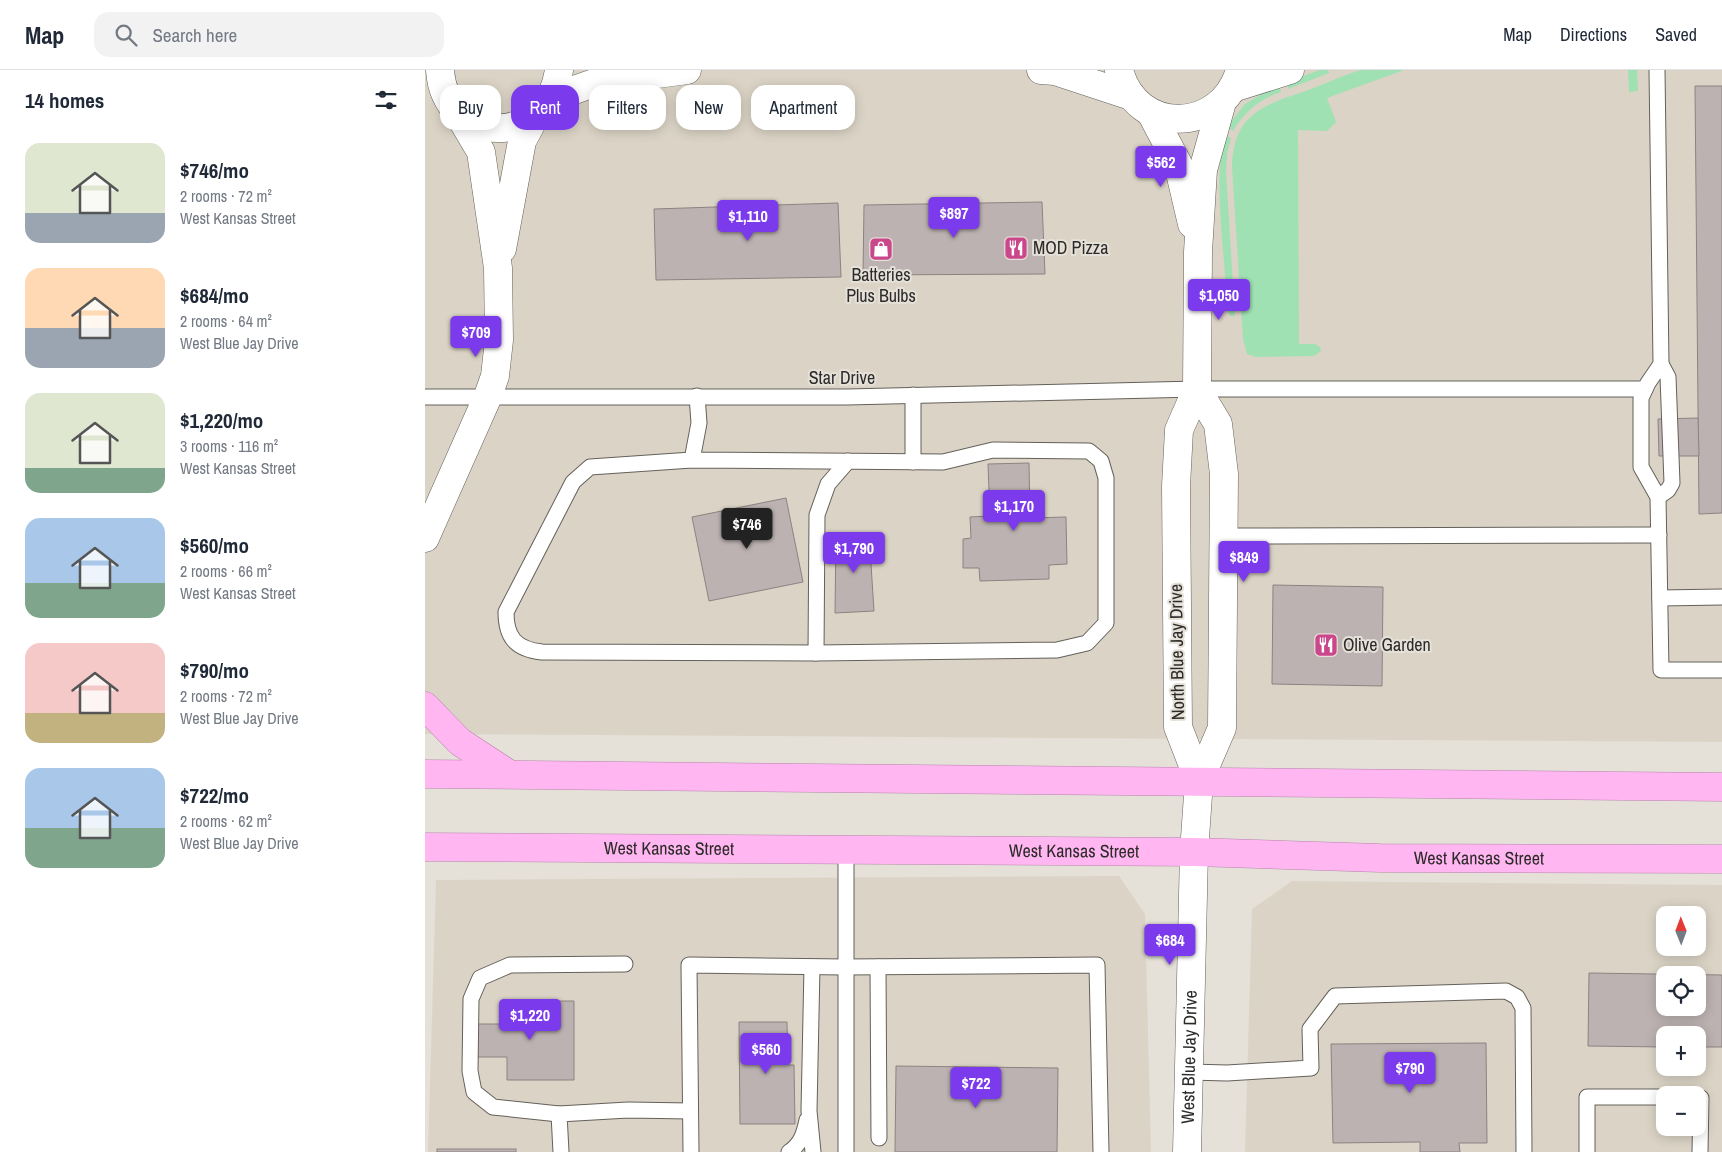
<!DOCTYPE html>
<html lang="en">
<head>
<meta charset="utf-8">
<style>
	body { margin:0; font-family:"Archivo Narrow",sans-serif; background:#f2f2f3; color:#1f2937; height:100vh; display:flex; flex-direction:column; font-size:19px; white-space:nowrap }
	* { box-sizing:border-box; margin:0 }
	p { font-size:16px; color:#747a83 }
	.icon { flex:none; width:28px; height:28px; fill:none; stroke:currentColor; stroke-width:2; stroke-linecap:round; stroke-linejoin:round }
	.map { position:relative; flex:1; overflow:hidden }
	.details { display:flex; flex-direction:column; background:#fff; width:425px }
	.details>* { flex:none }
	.guide { position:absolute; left:15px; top:15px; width:475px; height:45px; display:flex; gap:10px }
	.needle { width:32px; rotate:359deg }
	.tools { position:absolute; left:1231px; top:836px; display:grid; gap:10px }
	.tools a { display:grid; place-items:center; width:50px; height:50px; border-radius:10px; background:#fff; box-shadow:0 2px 12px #0003; font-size:25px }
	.price { position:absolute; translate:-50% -42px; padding:0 11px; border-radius:5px; background:#7c3aed; color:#fff; font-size:16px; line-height:32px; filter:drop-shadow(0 1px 2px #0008) }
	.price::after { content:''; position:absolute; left:50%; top:30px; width:15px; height:11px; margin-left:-8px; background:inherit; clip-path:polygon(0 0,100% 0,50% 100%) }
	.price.selected { background:#222; color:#fff }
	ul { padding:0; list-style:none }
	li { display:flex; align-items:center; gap:15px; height:125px; padding:0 25px }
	li span { display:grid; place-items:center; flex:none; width:140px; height:100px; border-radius:15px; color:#555 }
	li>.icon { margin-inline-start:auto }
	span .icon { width:60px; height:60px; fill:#fffc; stroke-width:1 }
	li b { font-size:21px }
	h2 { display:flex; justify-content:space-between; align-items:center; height:60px; padding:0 25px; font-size:21px }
	.pill { padding:0 18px; border-radius:15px; background:#fff; box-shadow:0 2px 12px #0003; font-size:18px; line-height:45px }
	.pill.selected { background:#7c3aed; color:#fff }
	header { display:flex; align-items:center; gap:30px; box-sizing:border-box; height:70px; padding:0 25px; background:#fff; border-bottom:1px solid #e0e1e3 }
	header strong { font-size:24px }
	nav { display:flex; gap:28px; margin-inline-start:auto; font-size:18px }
	.search { width:350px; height:45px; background:#f2f2f3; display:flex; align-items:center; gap:12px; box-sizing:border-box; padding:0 18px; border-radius:15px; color:#747a83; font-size:19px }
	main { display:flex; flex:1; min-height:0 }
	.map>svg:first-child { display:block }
</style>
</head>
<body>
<header>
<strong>Map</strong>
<div class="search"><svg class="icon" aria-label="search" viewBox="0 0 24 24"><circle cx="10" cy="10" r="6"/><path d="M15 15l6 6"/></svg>Search here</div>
<nav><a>Map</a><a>Directions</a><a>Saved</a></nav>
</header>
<main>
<section class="details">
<h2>14 homes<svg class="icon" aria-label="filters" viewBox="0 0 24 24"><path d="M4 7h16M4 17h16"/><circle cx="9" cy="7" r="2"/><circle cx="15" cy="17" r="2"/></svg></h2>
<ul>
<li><span style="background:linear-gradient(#dfe7d0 70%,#9aa5b1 0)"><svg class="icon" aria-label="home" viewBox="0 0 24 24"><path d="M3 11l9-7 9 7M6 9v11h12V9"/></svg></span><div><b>$746/mo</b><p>2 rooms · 72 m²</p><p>West Kansas Street</p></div></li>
<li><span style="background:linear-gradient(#ffd9b3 60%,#9aa5b1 0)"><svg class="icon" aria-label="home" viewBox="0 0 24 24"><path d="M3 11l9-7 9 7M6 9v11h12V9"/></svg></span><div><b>$684/mo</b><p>2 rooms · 64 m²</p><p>West Blue Jay Drive</p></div></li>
<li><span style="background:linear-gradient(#dfe7d0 75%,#7fa58c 0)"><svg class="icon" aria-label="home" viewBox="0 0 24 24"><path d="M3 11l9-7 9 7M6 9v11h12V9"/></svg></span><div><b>$1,220/mo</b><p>3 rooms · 116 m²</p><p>West Kansas Street</p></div></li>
<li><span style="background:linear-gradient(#a9c7e8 65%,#7fa58c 0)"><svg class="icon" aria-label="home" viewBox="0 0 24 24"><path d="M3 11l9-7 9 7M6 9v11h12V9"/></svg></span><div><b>$560/mo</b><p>2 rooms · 66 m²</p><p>West Kansas Street</p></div></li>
<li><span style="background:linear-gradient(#f6c9c9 70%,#c2b280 0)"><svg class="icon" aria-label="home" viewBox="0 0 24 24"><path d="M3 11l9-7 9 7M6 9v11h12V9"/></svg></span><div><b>$790/mo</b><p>2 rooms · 72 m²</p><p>West Blue Jay Drive</p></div></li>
<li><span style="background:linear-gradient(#a9c7e8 60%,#7fa58c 0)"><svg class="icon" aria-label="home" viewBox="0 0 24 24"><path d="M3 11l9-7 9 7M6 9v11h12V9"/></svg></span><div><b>$722/mo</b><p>2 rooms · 62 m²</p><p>West Blue Jay Drive</p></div></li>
</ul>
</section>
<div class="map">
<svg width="1297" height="1082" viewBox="0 0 1297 1082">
	<rect width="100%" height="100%" fill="#e5e1d9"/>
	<g fill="#dbd4c6" fill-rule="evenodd">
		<polygon points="0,0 1297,0 1297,672 0,664"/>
		<polygon points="694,806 720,844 726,1082 3,1082 11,810"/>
		<path d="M867,811L1297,815V1082H820L827,839ZM1240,845H1272V878H1240ZM1240,905H1272V938H1240ZM1240,965H1272V998H1240ZM1240,1025H1272V1058H1240Z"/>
	</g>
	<g fill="#9fe1b2">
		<polygon points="895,0 903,0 904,3 863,19 862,12"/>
		<path d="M936,0H979L902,28L911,52L902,61L873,60L874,274H890L895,277L896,281L889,286L831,287L822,284L818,269L807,97C808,48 834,36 875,23C896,16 915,6 936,0Z"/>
		<polygon points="1203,0 1212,0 1213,21 1204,22"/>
		<path d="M854,14L856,22C836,28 819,42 808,61L802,57L820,34Z"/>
		<path d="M799,65L806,68L802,83L801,102L810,246H805L802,236C800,182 788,116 799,65Z"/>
	</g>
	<g fill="#bcb2b1" stroke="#8c8381" fill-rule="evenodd">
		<polygon points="1270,16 1297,16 1297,443 1274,444"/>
		<polygon points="617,132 620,204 438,205 439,135"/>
		<polygon points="413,133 416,207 231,210 229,139"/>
		<polygon points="1273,348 1274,386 1234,386 1233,349"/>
		<polygon points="604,393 605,448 641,447 642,494 624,495 624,509 555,511 554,498 538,498 538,469 546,468 545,447 565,446 563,394"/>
		<polygon points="361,428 378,512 284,531 267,447"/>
		<polygon points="444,463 449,541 410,543 411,465"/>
		<polygon points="848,515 958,517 957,616 847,614"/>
		<path d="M1164,903L1297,905V977H1272V965H1240V977L1163,976ZM1240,905H1272V938H1240Z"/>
		<polygon points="82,931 149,931 149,1010 82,1010 82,987 41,987 41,954 82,954"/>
		<polygon points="314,952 362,952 363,995 369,995 370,1054 315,1054"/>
		<polygon points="1061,973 1062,1073 1034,1073 1035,1082 995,1082 995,1072 908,1073 906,974"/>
		<polygon points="471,996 633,998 632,1082 470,1082"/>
		<rect x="12" y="1079" width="79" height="3"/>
	</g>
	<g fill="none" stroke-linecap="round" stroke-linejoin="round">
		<g stroke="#64605a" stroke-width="17">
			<g id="lane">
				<polyline points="1232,0 1236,294 1223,313 1216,328 1216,397 1233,427 1236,600 1297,600"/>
				<polyline points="488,325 488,392"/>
				<polyline points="0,327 422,327 772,319 1220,319"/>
				<path d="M267,390L518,392L568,380L664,381L676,391L681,408V553L662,573L632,580L391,583L117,582C91,579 81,568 81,542L148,412L165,397L267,390L274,353L272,326"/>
				<polyline points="1233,427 1243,420 1247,413 1243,307 1236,294"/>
				<polyline points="799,466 1234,465"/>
				<polyline points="1235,528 1297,527"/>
				<polyline points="391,583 392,445 403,414 423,391"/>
				<polyline points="387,897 384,1041 388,1082"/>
				<polyline points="453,897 454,1068"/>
				<polyline points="764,1002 802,1003 886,998 885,959 910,926 1081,921 1092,927 1098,938 1099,1082"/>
				<polyline points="1272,1028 1276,1028 1275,1082"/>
				<polyline points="134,1044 68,1037 49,1022 45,1001 46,929 55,908 85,895 200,894"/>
				<polyline points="136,1082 134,1044 203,1040 265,1041"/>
				<polyline points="266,1082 264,895 420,897 672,895 676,1082"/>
				<path d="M364,1082C376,1074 379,1064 382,1050"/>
				<polyline points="421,1082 421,781"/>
				<polyline points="1162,1082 1162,1027 1240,1027"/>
			</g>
		</g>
		<g stroke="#64605a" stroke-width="29">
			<g id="street">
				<path d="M15,0C20,76 123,79 134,0"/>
				<polyline points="616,0 630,1 706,26"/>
				<path d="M694,0C711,66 797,64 815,0"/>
				<polyline points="808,18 865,0"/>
				<polyline points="126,28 172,12 262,0"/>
				<polyline points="726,43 753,94 767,154"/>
				<polyline points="77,179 97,71 111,45"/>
				<polyline points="0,468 63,326 70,306 74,270 73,198 56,82 33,43"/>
				<polyline points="774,711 753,657 751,416 754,360 772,319 773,182 778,100 797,32"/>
				<path id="s1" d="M762,1082L769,782L774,711L797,658L799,404L793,354L772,319"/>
			</g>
		</g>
		<g stroke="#b685ab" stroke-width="29">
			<g id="highway">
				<polyline points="0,636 35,672 84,704"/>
				<polyline points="0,704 1297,717"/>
				<path id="s2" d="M0,777L769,782L955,788L1297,789"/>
			</g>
		</g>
		<use href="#lane" stroke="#fff" stroke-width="15"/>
		<use href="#street" stroke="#fff" stroke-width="28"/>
		<use href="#highway" stroke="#ffb6f1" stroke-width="28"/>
	</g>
	<defs>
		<g id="restaurant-square" transform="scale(1.25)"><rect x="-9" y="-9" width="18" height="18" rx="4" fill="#cb478b" stroke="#e5e1d9"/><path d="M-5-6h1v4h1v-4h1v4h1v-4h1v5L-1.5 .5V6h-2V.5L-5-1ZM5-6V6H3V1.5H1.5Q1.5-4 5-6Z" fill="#fff"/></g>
		<g id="shop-square" transform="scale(1.25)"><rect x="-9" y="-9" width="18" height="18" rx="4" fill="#cb478b" stroke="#e5e1d9"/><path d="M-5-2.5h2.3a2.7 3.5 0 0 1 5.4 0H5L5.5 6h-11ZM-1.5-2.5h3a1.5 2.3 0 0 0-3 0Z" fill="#fff"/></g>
	</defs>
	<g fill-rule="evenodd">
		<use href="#restaurant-square" x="591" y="178"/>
		<use href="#shop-square" x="456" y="179"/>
		<use href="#restaurant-square" x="901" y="575"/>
	</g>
	<g text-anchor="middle" stroke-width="4" stroke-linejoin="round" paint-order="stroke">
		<g font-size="18" fill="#2d2b29" stroke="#e5e1d9" text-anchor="start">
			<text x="608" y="184">MOD Pizza</text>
			<text x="456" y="211" text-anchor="middle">Batteries<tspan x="456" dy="21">Plus Bulbs</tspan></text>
			<text x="918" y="581">Olive Garden</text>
		</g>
		<g font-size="18" fill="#2d2b29" stroke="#e5e1d9">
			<text x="417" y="314">Star Drive</text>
			<text transform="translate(752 582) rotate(-91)" y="6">North Blue Jay Drive</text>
			<text dy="6" stroke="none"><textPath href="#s2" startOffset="244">West Kansas Street</textPath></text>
			<text dy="6" stroke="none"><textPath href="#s2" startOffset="649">West Kansas Street</textPath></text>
			<text dy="6" stroke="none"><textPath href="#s2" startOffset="1054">West Kansas Street</textPath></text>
			<text dy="6" stroke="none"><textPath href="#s1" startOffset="95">West Blue Jay Drive</textPath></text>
		</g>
	</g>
</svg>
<div class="tools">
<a><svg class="needle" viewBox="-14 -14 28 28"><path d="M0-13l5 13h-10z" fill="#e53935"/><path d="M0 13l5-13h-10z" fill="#747a83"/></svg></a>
<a><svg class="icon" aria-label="locate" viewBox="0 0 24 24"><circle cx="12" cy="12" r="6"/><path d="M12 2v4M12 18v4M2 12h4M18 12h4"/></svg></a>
<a>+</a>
<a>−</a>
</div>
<b class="price" style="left:736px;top:118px">$562</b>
<b class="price" style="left:529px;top:169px">$897</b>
<b class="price" style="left:323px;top:172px">$1,110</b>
<b class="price" style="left:794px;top:251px">$1,050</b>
<b class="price" style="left:51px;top:288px">$709</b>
<b class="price" style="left:589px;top:462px">$1,170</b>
<b class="price selected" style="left:322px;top:480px">$746</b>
<b class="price" style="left:429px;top:504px">$1,790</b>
<b class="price" style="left:819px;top:513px">$849</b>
<b class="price" style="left:745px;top:896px">$684</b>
<b class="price" style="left:105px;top:971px">$1,220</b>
<b class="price" style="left:341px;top:1005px">$560</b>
<b class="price" style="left:985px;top:1024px">$790</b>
<b class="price" style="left:551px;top:1039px">$722</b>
<div class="guide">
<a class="pill">Buy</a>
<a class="pill selected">Rent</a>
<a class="pill">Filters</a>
<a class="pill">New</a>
<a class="pill">Apartment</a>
</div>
</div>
</main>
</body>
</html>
